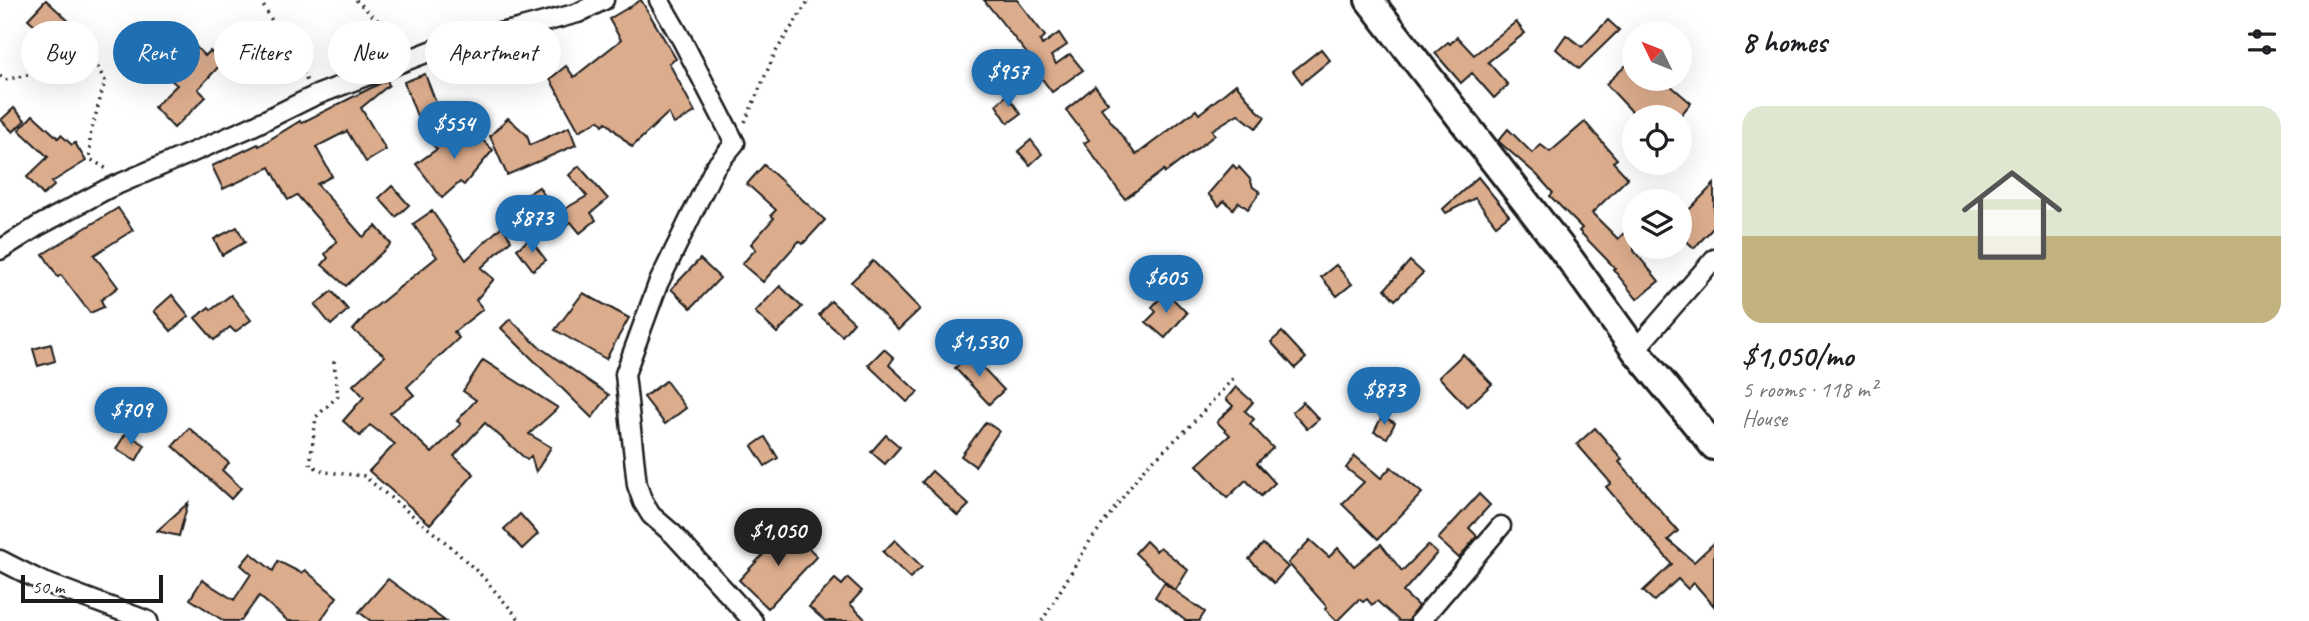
<!DOCTYPE html>
<html lang="en">
<head>
<meta charset="utf-8">
<style>
	body { margin:0; font-family:Caveat,sans-serif; background:#f2f2f2; color:#202124; height:100vh; display:flex; flex-direction:column; font-size:26px; white-space:nowrap }
	* { box-sizing:border-box; margin:0 }
	p { font-size:23px; color:#757577 }
	.icon { flex:none; width:38px; height:38px; fill:none; stroke:currentColor; stroke-width:2; stroke-linecap:round; stroke-linejoin:round }
	.map { position:relative; flex:1; overflow:hidden }
	.panel { display:flex; flex-direction:column; background:#fff; width:595px }
	.panel>* { flex:none }
	.top-card { position:absolute; left:21px; top:21px; width:665px; height:63px; display:flex; gap:14px }
	.needle { width:46px; rotate:313deg }
	.fabs { position:absolute; left:1622px; top:21px; display:grid; gap:14px }
	.fabs a { display:grid; place-items:center; width:70px; height:70px; border-radius:50%; background:#fff; box-shadow:0 7px 28px #0002; font-size:35px }
	.scale { position:absolute; left:21px; bottom:18px; width:142px; box-sizing:border-box; padding-left:7px; border:4px solid #1c1c1c; border-top:0; font-size:19px; line-height:24px; white-space:nowrap; color:#1c1c1c; -webkit-text-stroke:5px #fff; paint-order:stroke }
	.price { position:absolute; translate:-50% -60px; padding:0 16px; border-radius:24px; background:#1f6fb2; color:#fff; font-size:23px; line-height:46px; filter:drop-shadow(0 2px 4px #0008) }
	.price::after { content:''; position:absolute; left:50%; top:42px; width:21px; height:16px; margin-left:-10px; background:inherit; clip-path:polygon(0 0,100% 0,50% 100%) }
	.price.active { background:#222; color:#fff }
	ul { padding:0; list-style:none }
	li { display:grid; align-content:center; gap:14px; height:371px; padding:0 28px }
	li+li { border-top:2px solid #e0e0e0 }
	li span { display:grid; place-items:center; height:217px; border-radius:21px; color:#555 }
	li>.icon { margin-inline-start:auto }
	span .icon { width:126px; height:126px; fill:#fffc; stroke-width:1 }
	li b { font-size:30px }
	h2 { display:flex; justify-content:space-between; align-items:center; height:84px; padding:0 28px; font-size:30px }
	.pill { padding:0 24px; border-radius:32px; background:#fff; box-shadow:0 7px 28px #0002; font-size:24px; line-height:63px }
	.pill.active { background:#1f6fb2; color:#fff }
	main { display:flex; flex:1; min-height:0 }
	.map>svg:first-child { display:block }
</style>
</head>
<body>
<main>
<div class="map">
<svg width="1714" height="621" viewBox="0 0 1714 621">
	<rect width="100%" height="100%" fill="#fff"/>
	<filter id="ink" filterUnits="userSpaceOnUse"><feTurbulence type="fractalNoise" baseFrequency=".0143" numOctaves="2"/><feDisplacementMap in="SourceGraphic" scale="14" xChannelSelector="R" yChannelSelector="G"/><feConvolveMatrix kernelMatrix="1 2 1 2 8 2 1 2 1" color-interpolation-filters="sRGB"/></filter>
	<g filter="url(#ink)">
		<g fill="#dcad8d" stroke="#1c1c1c" stroke-width="2">
			<polygon points="46,0 72,24 55,43 28,19"/>
			<polygon points="641,0 676,59 669,63 695,112 674,124 668,113 632,147 606,122 603,125 599,120 579,131 550,79 566,66 574,77 621,40 609,19"/>
			<polygon points="984,0 1017,0 1045,36 1040,41 1042,45 1059,33 1067,45 1051,56 1056,64 1070,54 1083,70 1052,92 1034,68 1009,86 1001,74 1028,55"/>
			<polygon points="1608,20 1619,30 1579,69 1556,49 1566,35 1582,47"/>
			<polygon points="1516,22 1525,33 1488,62 1508,85 1494,98 1472,73 1461,83 1435,53 1448,42 1450,44 1457,37 1474,55"/>
			<polygon points="191,42 205,56 210,51 222,63 198,89 206,97 174,128 154,107 177,85 162,73"/>
			<polygon points="1321,49 1330,60 1302,83 1293,71"/>
			<polygon points="1634,58 1634,79 1663,79 1691,103 1679,117 1637,117 1606,84"/>
			<polygon points="425,74 438,108 417,116 404,82"/>
			<polygon points="387,80 389,85 361,108 386,150 366,162 347,131 316,147 332,176 317,184 363,237 376,226 391,244 346,286 322,265 328,258 325,254 337,241 297,195 288,200 270,167 223,189 212,166 258,144 259,146 300,121 301,123"/>
			<polygon points="1236,84 1257,110 1265,117 1256,128 1238,114 1212,130 1215,135 1165,173 1164,170 1125,199 1084,143 1089,140 1066,110 1095,86 1108,103 1101,108 1136,155 1196,110 1199,114"/>
			<polygon points="1007,95 1021,114 1008,123 996,105"/>
			<polygon points="14,108 25,120 13,132 1,120"/>
			<polygon points="33,115 58,138 61,135 72,145 75,143 86,161 52,182 54,186 43,195 27,177 48,157 19,130"/>
			<polygon points="508,118 527,135 530,145 569,127 576,145 507,175 490,136"/>
			<polygon points="1585,122 1617,159 1613,162 1628,178 1592,213 1618,239 1634,223 1634,251 1659,281 1637,299 1613,269 1615,268 1579,231 1582,228 1550,196 1553,193 1537,175 1498,141 1508,129 1532,153 1541,145 1550,152"/>
			<polygon points="470,128 493,150 464,185 460,182 442,198 416,164 437,149 433,145 443,134 454,145"/>
			<polygon points="1031,140 1042,154 1030,165 1018,151"/>
			<polygon points="764,165 825,220 803,244 799,241 763,282 742,264 756,249 751,244 774,218 771,215 776,210 747,184"/>
			<polygon points="1233,165 1237,169 1239,167 1250,179 1253,187 1260,192 1248,209 1239,202 1233,209 1224,201 1219,206 1208,194"/>
			<polygon points="579,166 608,199 591,213 596,220 580,233 571,222 547,237 522,198 539,187 556,214 587,196 569,175"/>
			<polygon points="1478,177 1509,215 1496,225 1475,198 1446,213 1443,209"/>
			<polygon points="1714,184 1714,227 1694,248 1680,235 1680,219"/>
			<polygon points="392,186 409,205 396,217 379,198"/>
			<polygon points="118,208 133,230 94,255 118,287 101,300 104,307 90,313 61,275 58,277 43,254"/>
			<polygon points="432,211 466,260 502,226 511,240 481,268 494,279 476,300 483,309 454,332 459,338 407,387 414,395 390,413 432,453 461,424 457,421 476,400 463,391 483,360 558,408 529,434 551,447 536,472 531,456 527,460 485,423 454,456 474,474 430,524 369,471 395,444 370,425 360,436 343,421 364,397 353,385 385,356 353,330 368,313 437,257 413,224"/>
			<polygon points="237,227 245,242 222,255 214,239"/>
			<polygon points="530,239 546,260 533,270 517,249"/>
			<polygon points="700,259 720,278 691,308 671,289"/>
			<polygon points="873,261 920,309 898,330 851,282"/>
			<polygon points="1410,261 1423,273 1395,300 1385,289"/>
			<polygon points="1336,265 1352,284 1337,296 1321,277"/>
			<polygon points="780,286 802,307 777,333 755,312"/>
			<polygon points="332,291 348,310 331,325 315,305"/>
			<polygon points="1166,292 1187,313 1165,338 1146,322 1156,312 1152,307"/>
			<polygon points="583,293 629,318 606,359 555,330"/>
			<polygon points="172,295 189,316 171,331 154,311"/>
			<polygon points="231,295 251,320 235,332 230,327 214,340 195,318 209,307 211,310"/>
			<polygon points="831,301 854,322 842,336 819,315"/>
			<polygon points="510,319 538,346 609,395 592,418 501,328"/>
			<polygon points="1282,332 1306,358 1295,368 1271,342"/>
			<polygon points="51,344 55,361 38,366 33,349"/>
			<polygon points="884,349 894,358 889,365 918,392 907,402 868,365"/>
			<polygon points="970,354 1004,390 989,404 955,368"/>
			<polygon points="1463,354 1492,384 1467,407 1439,377"/>
			<polygon points="666,381 686,408 665,424 644,397"/>
			<polygon points="1236,387 1253,402 1245,411 1254,419 1250,424 1273,448 1257,463 1275,483 1261,496 1246,480 1227,498 1197,465 1230,435 1217,422 1233,406 1226,399"/>
			<polygon points="1303,402 1319,419 1307,429 1292,412"/>
			<polygon points="1382,416 1395,423 1387,438 1374,432"/>
			<polygon points="986,422 999,431 975,466 961,456"/>
			<polygon points="189,428 229,463 222,470 241,488 231,499 173,446"/>
			<polygon points="1595,428 1622,459 1619,462 1678,531 1668,540 1694,562 1714,543 1714,606 1694,583 1688,589 1678,579 1654,601 1643,591 1672,564 1606,487 1611,483 1577,444"/>
			<polygon points="126,433 145,445 136,461 116,449"/>
			<polygon points="886,435 900,447 885,464 871,452"/>
			<polygon points="765,437 778,458 765,466 752,446"/>
			<polygon points="1355,456 1381,478 1391,467 1422,493 1378,539 1342,504 1364,482 1346,468"/>
			<polygon points="932,471 969,505 958,516 922,482"/>
			<polygon points="1479,494 1490,505 1469,528 1477,536 1459,558 1438,539"/>
			<polygon points="188,503 179,536 157,531"/>
			<polygon points="520,514 538,534 522,549 504,529"/>
			<polygon points="788,528 817,556 768,608 739,580"/>
			<polygon points="895,540 922,567 910,578 883,552"/>
			<polygon points="1310,540 1329,557 1338,548 1354,566 1381,544 1402,571 1428,545 1437,553 1403,592 1418,606 1409,621 1399,621 1377,601 1372,605 1367,599 1363,602 1359,599 1337,621 1325,609 1327,607 1288,563"/>
			<polygon points="1146,541 1156,551 1160,547 1188,570 1175,591 1135,553"/>
			<polygon points="1263,544 1288,567 1274,583 1249,559"/>
			<polygon points="251,553 273,571 278,561 301,573 305,570 337,597 320,621 288,621 259,596 241,621 224,621 190,599 202,580 234,600 251,574 241,565"/>
			<polygon points="848,578 862,591 850,604 867,621 825,621 809,607 835,579 842,585"/>
			<polygon points="388,579 445,621 371,621 359,612"/>
			<polygon points="1164,583 1205,612 1199,621 1186,621 1155,597"/>
		</g>
		<g fill="none" stroke-linecap="round" stroke-linejoin="round">
			<g stroke="#1c1c1c" stroke-width="23">
				<g id="minor">
					<polyline points="659,0 682,40 735,143 715,167 658,284 625,374 637,485 643,502 651,515 673,534 753,621"/>
					<polyline points="0,250 38,226 107,189 249,128 314,96 457,41 514,30 578,13 604,0"/>
					<polyline points="1635,350 1714,259"/>
					<polyline points="0,560 41,581 148,621"/>
					<polyline points="1420,621 1501,526"/>
				</g>
			</g>
			<g stroke="#1c1c1c" stroke-width="32">
				<polyline id="secondary" points="1369,0 1569,258 1635,350 1714,446"/>
			</g>
			<g stroke="#1c1c1c" stroke-width="3.5" stroke-dasharray="2 5" stroke-linecap="butt">
				<polyline points="260,0 307,81"/>
				<polyline points="356,0 403,44"/>
				<polyline points="0,76 5,80 53,69 83,46 94,60 105,81 90,136 90,159 107,169"/>
				<polyline points="745,122 775,53 809,0"/>
				<polyline points="334,361 338,396 316,417 310,465 326,472 364,476 450,546 482,576 520,620"/>
				<polyline points="1042,621 1090,541 1144,469 1189,427 1236,375"/>
			</g>
			<use href="#minor" stroke="#fff" stroke-width="18"/>
			<use href="#secondary" stroke="#fff" stroke-width="26"/>
		</g>
	</g>
</svg>
<div class="fabs">
<a><svg class="needle" viewBox="-14 -14 28 28"><path d="M0-13l5 13h-10z" fill="#e53935"/><path d="M0 13l5-13h-10z" fill="#757577"/></svg></a>
<a><svg class="icon" aria-label="locate" viewBox="0 0 24 24"><circle cx="12" cy="12" r="6"/><path d="M12 2v4M12 18v4M2 12h4M18 12h4"/></svg></a>
<a><svg class="icon" aria-label="layers" viewBox="0 0 24 24"><path d="M12 4l9 5-9 5-9-5zM3 14l9 5 9-5"/></svg></a>
</div>
<div class="scale">50 m</div>
<b class="price" style="left:1008px;top:109px">$957</b>
<b class="price" style="left:454px;top:161px">$554</b>
<b class="price" style="left:532px;top:255px">$873</b>
<b class="price" style="left:1166px;top:315px">$605</b>
<b class="price" style="left:979px;top:379px">$1,530</b>
<b class="price" style="left:1384px;top:427px">$873</b>
<b class="price" style="left:131px;top:447px">$709</b>
<b class="price active" style="left:778px;top:568px">$1,050</b>
<div class="top-card">
<a class="pill">Buy</a>
<a class="pill active">Rent</a>
<a class="pill">Filters</a>
<a class="pill">New</a>
<a class="pill">Apartment</a>
</div>
</div>
<section class="panel">
<h2>8 homes<svg class="icon" aria-label="filters" viewBox="0 0 24 24"><path d="M4 7h16M4 17h16"/><circle cx="9" cy="7" r="2"/><circle cx="15" cy="17" r="2"/></svg></h2>
<ul>
<li><span style="background:linear-gradient(#dfe7d0 60%,#c2b280 0)"><svg class="icon" aria-label="home" viewBox="0 0 24 24"><path d="M3 11l9-7 9 7M6 9v11h12V9"/></svg></span><div><b>$1,050/mo</b><p>5 rooms · 118 m²</p><p>House</p></div></li>
</ul>
</section>
</main>
</body>
</html>
